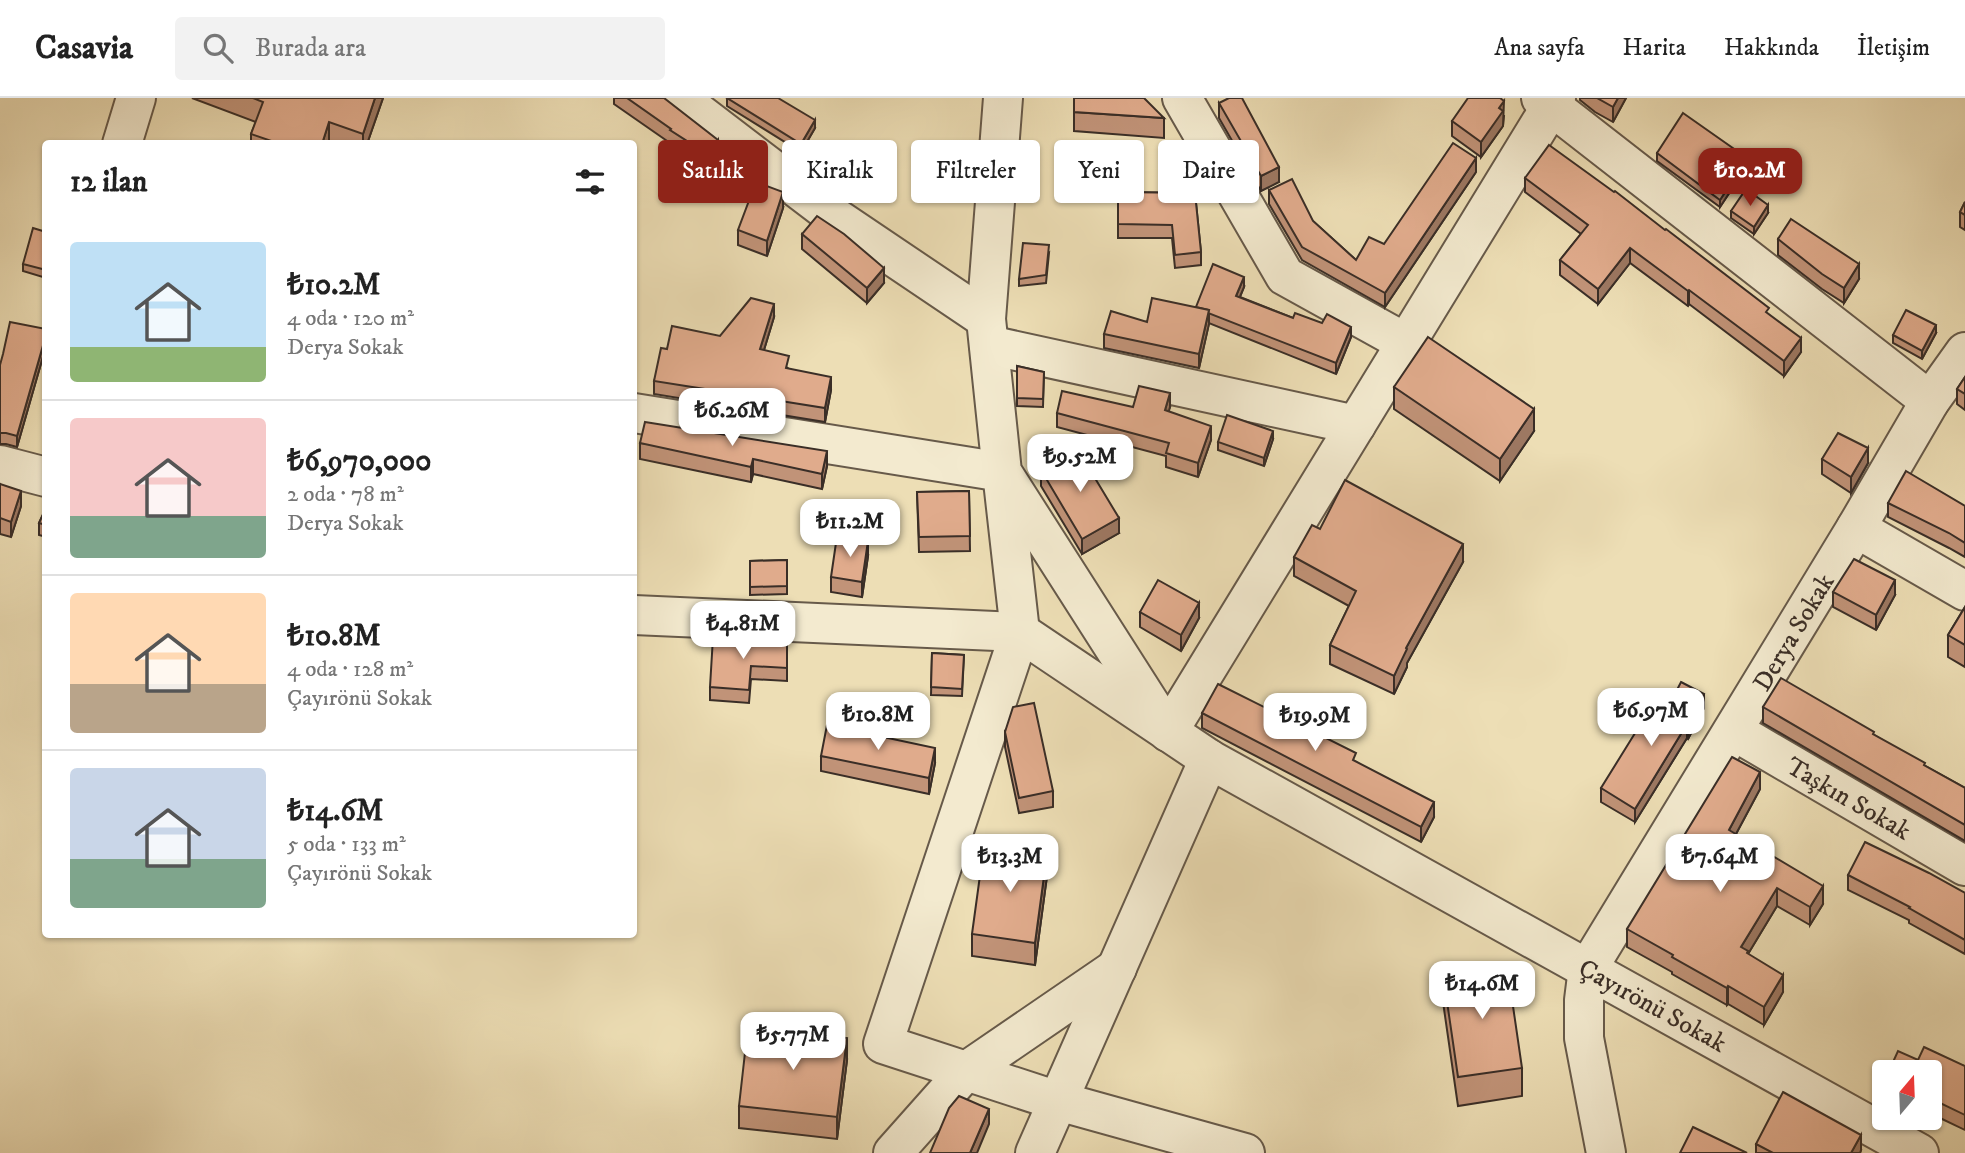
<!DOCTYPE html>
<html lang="tr">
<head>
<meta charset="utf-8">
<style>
	body { margin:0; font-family:"IM FELL DW Pica",serif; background:#f2f2f2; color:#222; height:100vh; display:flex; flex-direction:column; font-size:26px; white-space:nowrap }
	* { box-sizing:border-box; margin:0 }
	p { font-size:23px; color:#767676 }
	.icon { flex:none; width:38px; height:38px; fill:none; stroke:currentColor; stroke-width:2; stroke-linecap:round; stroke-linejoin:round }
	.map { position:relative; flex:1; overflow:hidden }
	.panel { position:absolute; left:42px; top:42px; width:595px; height:798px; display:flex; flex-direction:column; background:#fff; border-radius:7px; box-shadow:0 2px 5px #0004 }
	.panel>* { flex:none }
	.hud { position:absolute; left:658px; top:42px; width:665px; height:63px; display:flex; gap:14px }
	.needle { width:46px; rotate:19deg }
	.controls { position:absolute; left:1872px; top:962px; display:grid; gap:14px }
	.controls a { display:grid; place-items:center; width:70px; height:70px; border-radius:7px; background:#fff; box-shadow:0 2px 5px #0004; font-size:35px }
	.price { position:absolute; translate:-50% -60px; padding:0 16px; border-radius:14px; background:#fff; color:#222; font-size:23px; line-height:46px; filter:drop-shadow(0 2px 4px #0008) }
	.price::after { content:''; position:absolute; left:50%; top:42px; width:21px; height:16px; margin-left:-10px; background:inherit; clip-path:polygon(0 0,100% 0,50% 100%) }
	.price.active { background:#8f2418; color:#fff }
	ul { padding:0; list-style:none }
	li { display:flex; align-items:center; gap:21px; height:175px; padding:0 28px }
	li+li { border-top:2px solid #e0e0e0 }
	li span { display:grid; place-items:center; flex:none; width:196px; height:140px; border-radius:7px; color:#555 }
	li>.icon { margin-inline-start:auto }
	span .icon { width:84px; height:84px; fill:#fffc; stroke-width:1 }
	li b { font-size:30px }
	h2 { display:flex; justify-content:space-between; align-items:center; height:84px; padding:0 28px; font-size:30px }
	.chip { padding:0 24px; border-radius:7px; background:#fff; box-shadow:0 2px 5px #0004; font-size:24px; line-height:63px }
	.chip.active { background:#8f2418; color:#fff }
	header { display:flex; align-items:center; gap:42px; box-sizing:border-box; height:98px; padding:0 35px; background:#fff; border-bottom:2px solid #e0e0e0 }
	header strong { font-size:33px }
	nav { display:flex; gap:38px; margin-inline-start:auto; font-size:24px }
	.search { width:490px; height:63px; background:#f2f2f2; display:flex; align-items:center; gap:18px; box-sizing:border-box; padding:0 24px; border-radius:7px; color:#767676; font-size:26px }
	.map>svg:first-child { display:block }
</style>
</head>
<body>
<header>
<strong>Casavia</strong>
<div class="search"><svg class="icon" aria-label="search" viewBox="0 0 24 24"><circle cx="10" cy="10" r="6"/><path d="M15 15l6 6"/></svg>Burada ara</div>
<nav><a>Ana sayfa</a><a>Harita</a><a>Hakkında</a><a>İletişim</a></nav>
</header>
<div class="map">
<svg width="1965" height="1055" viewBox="0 0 1965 1055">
	<rect width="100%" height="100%" fill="#eddeb5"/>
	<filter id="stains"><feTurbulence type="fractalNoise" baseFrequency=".00286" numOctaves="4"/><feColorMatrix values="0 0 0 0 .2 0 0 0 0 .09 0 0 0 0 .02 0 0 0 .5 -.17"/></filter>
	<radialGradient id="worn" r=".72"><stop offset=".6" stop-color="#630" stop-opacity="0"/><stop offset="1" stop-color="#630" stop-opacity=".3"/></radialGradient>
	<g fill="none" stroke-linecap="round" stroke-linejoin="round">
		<g stroke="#675a4a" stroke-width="42">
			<g id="minor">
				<polyline points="679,0 839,122 986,221"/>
				<polyline points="1003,0 986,221 1002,374 1159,620"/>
				<polyline points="1182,0 1285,178 1406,245"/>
				<polyline points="1541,0 1930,303"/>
				<polyline points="122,46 136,0"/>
				<polyline points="989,247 1356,327"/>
				<polyline points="634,315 1002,374 1020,534 883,946 1058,1003 1245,1055"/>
				<polyline points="0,367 46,379"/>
				<polyline points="1856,430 1965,493"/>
				<polyline points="634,517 1020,534 1209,661 1919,1055"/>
				<polyline points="1734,633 1965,768"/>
				<polyline points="1168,634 1556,0"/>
				<polyline points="893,1055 965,974 1117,870"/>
				<polyline points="1035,1055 1209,661"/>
				<polyline points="1606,1055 1584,940 1584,902 1588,870 1856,430 1930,303 1965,254"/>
			</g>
		</g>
		<use href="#minor" stroke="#f3eacf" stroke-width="38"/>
	</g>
	<g fill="#c19378" stroke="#3a2e27" stroke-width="2">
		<polygon points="192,0 383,0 367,46 251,46 251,36 256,24"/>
		<polygon points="614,0 664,0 718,57 709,72 670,47 670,45 614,6"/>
		<polygon points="727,0 815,30 801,54 727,8"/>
		<polygon points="1580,0 1626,0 1613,24 1595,14 1580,2"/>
		<polygon points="1219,5 1279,84 1261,93 1219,20"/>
		<polygon points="1074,14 1164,20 1164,40 1074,33"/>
		<polygon points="1504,18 1503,28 1481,59 1452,38 1452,23"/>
		<polygon points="1657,55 1747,68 1720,109 1657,63"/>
		<polygon points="1476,74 1385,209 1302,162 1269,106 1269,92 1313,123 1356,162 1384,146"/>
		<polygon points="1525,80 1769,217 1801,254 1784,278 1689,206 1688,208 1630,165 1598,206 1560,177 1560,162 1581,136 1525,94"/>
		<polygon points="1118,94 1195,95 1201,154 1201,167 1175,170 1172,140 1118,140"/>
		<polygon points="1965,104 1965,132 1960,129 1960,114"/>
		<polygon points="783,110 767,158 738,147 738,132"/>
		<polygon points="1731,113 1768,115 1754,136 1731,120"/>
		<polygon points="46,134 46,180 23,173 23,166"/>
		<polygon points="802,136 884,185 867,205 802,151"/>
		<polygon points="1778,141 1859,181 1844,205 1822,191 1778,157"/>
		<polygon points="1049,155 1046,185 1019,188 1019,181"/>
		<polygon points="1244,189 1240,199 1293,220 1351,239 1336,276 1209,225 1199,270 1104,250 1104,236 1196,209"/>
		<polygon points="774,219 764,252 789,271 831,292 825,324 654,296 654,283 667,251 720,238"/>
		<polygon points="46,231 46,248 17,349 6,346 0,346 0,267"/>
		<polygon points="1936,235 1922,261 1893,245 1893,237"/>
		<polygon points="1017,268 1044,274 1043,309 1017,308"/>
		<polygon points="1965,279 1965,312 1957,306 1957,291"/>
		<polygon points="1394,289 1534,333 1500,383 1394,311"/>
		<polygon points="1133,309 1170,309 1168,314 1211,342 1198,379 1166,369 1166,358 1057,329 1057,315"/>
		<polygon points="1273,341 1264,368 1218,352 1218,344"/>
		<polygon points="640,345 827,368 822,391 753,376 751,384 640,361"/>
		<polygon points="1822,361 1868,365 1851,395 1822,376"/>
		<polygon points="1041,372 1119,435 1082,456 1041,388"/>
		<polygon points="0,386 21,408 11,439 0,436"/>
		<polygon points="969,393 970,453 919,454 917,394"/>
		<polygon points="1888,405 1965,408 1965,459 1949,450 1888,419"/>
		<polygon points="46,410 46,439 39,437 39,425"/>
		<polygon points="1320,431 1463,464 1407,565 1407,569 1394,596 1330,566 1330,547 1349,508 1294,478 1294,459"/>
		<polygon points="868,458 862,499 831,494 831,479"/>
		<polygon points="787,462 787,496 750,497 750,463"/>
		<polygon points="1833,494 1895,497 1876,532 1833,509"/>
		<polygon points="1965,509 1965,569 1948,559 1948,537"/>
		<polygon points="1140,514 1199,520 1181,553 1140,529"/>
		<polygon points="787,545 787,583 751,581 749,605 710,602 710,589"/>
		<polygon points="932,555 964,557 962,598 931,597"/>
		<polygon points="1763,609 1874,637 1925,668 1965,690 1965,743 1763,625"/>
		<polygon points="1704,610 1688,641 1687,640 1635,724 1601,704 1601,690"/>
		<polygon points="1202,615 1356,664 1434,719 1421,744 1202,630"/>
		<polygon points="1005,634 1053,693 1053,709 1019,715 1005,649"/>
		<polygon points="821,658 935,665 929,696 821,673"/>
		<polygon points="1760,691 1736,736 1823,806 1810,827 1777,808 1748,856 1783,894 1764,927 1728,906 1727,907 1672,876 1672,874 1627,849 1627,831"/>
		<polygon points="1848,777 1965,795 1965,856 1909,825 1909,822 1848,792"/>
		<polygon points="1047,778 1035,867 972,858 972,836"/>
		<polygon points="1443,876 1522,970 1522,998 1458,1008 1443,904"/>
		<polygon points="847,962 837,1041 739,1030 739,1008"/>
		<polygon points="1918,962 1965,968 1965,1032 1940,1020 1940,1017 1930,1013 1930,975"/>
		<polygon points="1756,1046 1861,1052 1860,1055 1756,1055"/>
	</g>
	<g fill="#9d7862" stroke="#3a2e27" stroke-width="2">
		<polygon points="375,0 383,0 367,46 363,46 363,36"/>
		<polygon points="1618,0 1626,0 1613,24 1613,9"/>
		<polygon points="1504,3 1503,28 1481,59 1481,44 1499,10"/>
		<polygon points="815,22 815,30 801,54 801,46"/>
		<polygon points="329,24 329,46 322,46"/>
		<polygon points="718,42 718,57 709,72 709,57"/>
		<polygon points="1476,60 1476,74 1385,209 1385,195"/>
		<polygon points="1747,60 1747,68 1720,109 1720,102"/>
		<polygon points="1279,69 1279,84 1261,93 1261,78"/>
		<polygon points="783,94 783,110 767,158 767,143"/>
		<polygon points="1768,107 1768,115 1754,136 1754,129"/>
		<polygon points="1630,150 1630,165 1598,206 1598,191"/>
		<polygon points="1859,166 1859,181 1844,205 1844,190"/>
		<polygon points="884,170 884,185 867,205 867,190"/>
		<polygon points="1244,179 1244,189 1236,208 1236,198"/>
		<polygon points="1689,192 1689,206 1688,208 1688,193"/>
		<polygon points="774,206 774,219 760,265 760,251"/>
		<polygon points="1209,212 1209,226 1199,270 1199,256"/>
		<polygon points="1936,227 1936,235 1922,261 1922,253"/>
		<polygon points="1351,229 1351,239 1336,276 1336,265"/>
		<polygon points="46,237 46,248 17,349 17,338"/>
		<polygon points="1801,240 1801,254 1784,278 1784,263"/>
		<polygon points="831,279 831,292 825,324 825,310"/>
		<polygon points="1170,295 1170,309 1165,326 1165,312"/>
		<polygon points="1534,311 1534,333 1500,383 1500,361"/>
		<polygon points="1211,328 1211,342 1198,379 1198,365"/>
		<polygon points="1273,333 1273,341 1264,368 1264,360"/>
		<polygon points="1868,350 1868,365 1851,395 1851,379"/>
		<polygon points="827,353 827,368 822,391 822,376"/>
		<polygon points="753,361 753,376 751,384 751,369"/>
		<polygon points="21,393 21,408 11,439 11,424"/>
		<polygon points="1119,420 1119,435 1082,456 1082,441"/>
		<polygon points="868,443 868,458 862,499 862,484"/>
		<polygon points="1463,446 1463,464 1407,565 1407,569 1394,596 1394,578 1406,550"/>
		<polygon points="1895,482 1895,497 1876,532 1876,517"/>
		<polygon points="1199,505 1199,520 1181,553 1181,537"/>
		<polygon points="1704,596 1704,610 1688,641 1688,627"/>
		<polygon points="1687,626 1687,640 1635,724 1635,711"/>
		<polygon points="935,650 935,665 929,696 929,680"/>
		<polygon points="1760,674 1760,691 1729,749 1729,732"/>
		<polygon points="1434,704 1434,719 1421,744 1421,729"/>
		<polygon points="1047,756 1047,778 1035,867 1035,845"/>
		<polygon points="1823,788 1823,806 1810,827 1810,809"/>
		<polygon points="1777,790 1777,808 1748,856 1741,849"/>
		<polygon points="1783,877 1783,894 1764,927 1764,909"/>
		<polygon points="1728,888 1728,906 1727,907 1727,890"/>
		<polygon points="847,940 847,962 837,1041 837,1019"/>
		<polygon points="989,1011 989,1026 977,1055 970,1055"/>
		<polygon points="1861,1037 1861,1052 1860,1055 1851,1055"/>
	</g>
	<g fill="#e0ab8c" stroke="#3a2e27" stroke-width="2">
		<polygon points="253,0 375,0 363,36 329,24 322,46 280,46 251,36 263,4"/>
		<polygon points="627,0 664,0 718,42 709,57 670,32 671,31"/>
		<polygon points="727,0 778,0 815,22 801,46"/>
		<polygon points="1074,0 1144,0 1164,20 1074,14"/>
		<polygon points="1229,0 1242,0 1279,69 1261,78 1219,5"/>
		<polygon points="1468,0 1500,0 1504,3 1499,10 1503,13 1481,44 1452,23"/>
		<polygon points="1597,0 1618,0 1613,9"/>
		<polygon points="1683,15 1747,60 1720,102 1657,55"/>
		<polygon points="1453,45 1476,60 1385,195 1302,149 1269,92 1292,81 1313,123 1356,162 1369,139 1384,146"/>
		<polygon points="1549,47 1614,94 1615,93 1665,132 1666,131 1769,210 1766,214 1801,240 1784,263 1689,192 1688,193 1630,150 1598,191 1560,162 1588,127 1525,80"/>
		<polygon points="756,84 783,94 767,143 738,132"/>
		<polygon points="1746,91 1768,107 1754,129 1731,113"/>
		<polygon points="1118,94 1195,95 1201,154 1175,157 1172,127 1118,126"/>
		<polygon points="1965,104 1965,117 1960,114"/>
		<polygon points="817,118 844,136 884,170 867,190 802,136"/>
		<polygon points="1791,121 1859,166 1844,190 1822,176 1778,141"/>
		<polygon points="33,130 46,134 46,172 23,166"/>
		<polygon points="1023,145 1049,147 1046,177 1019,181"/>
		<polygon points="1213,166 1244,179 1236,198 1293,220 1295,215 1322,225 1327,216 1351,229 1336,265 1208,215 1209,212 1196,209"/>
		<polygon points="751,200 774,206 760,251 789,258 786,270 831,279 825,310 654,283 661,250 667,251 672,228 720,238"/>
		<polygon points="1152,200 1209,212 1199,256 1104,236 1111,213 1147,224"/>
		<polygon points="1906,212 1936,227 1922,253 1893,237"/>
		<polygon points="10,224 46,231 46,237 17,338 6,335 0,335 0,267 3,256"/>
		<polygon points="1428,239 1534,311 1500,361 1394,289"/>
		<polygon points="1017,268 1044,274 1043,301 1017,300"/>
		<polygon points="1965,279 1965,296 1957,291"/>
		<polygon points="1139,288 1170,295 1165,312 1211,328 1198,365 1166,355 1169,345 1057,315 1062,293 1133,309"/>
		<polygon points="1227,317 1273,333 1264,360 1218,344"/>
		<polygon points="645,324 827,353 822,376 753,361 751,369 640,345"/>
		<polygon points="1838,335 1868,350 1851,379 1822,361"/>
		<polygon points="1078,352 1119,420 1082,441 1041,372"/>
		<polygon points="1906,373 1965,408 1965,445 1949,435 1888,405"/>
		<polygon points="1345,382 1463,446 1406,550 1407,551 1394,578 1330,547 1356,493 1294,459 1312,427 1320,431"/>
		<polygon points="0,386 21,393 11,424 0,420"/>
		<polygon points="969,393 970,438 919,439 917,394"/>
		<polygon points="46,410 46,427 39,425"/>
		<polygon points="837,438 868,443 862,484 831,479"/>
		<polygon points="1854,461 1895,482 1876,517 1833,494"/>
		<polygon points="787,462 787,488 750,489 750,463"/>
		<polygon points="1158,482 1199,505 1181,537 1140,514"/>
		<polygon points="1965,509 1965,547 1948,537"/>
		<polygon points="713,539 787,545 787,570 751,568 749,592 710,589"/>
		<polygon points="932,555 964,557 962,591 931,589"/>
		<polygon points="1781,580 1874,634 1873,636 1925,665 1924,667 1965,690 1965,727 1763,609"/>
		<polygon points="1681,584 1704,596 1688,627 1687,626 1635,711 1601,690 1645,619 1659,627"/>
		<polygon points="1218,586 1356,655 1353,662 1434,704 1421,729 1202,615"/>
		<polygon points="1034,605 1053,693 1019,700 1005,634 1013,609"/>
		<polygon points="827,627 935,650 929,680 821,658"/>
		<polygon points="1732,659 1760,674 1729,732 1823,788 1810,809 1777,790 1741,849 1748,853 1747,855 1783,877 1764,909 1728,888 1727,890 1672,859 1673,857 1627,831"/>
		<polygon points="1865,744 1929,775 1965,795 1965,842 1909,810 1910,809 1848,777"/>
		<polygon points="984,748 1047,756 1035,845 972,836"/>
		<polygon points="1507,867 1522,970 1458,979 1443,876"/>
		<polygon points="748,928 847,940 837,1019 739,1008"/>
		<polygon points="1924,949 1965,968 1965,1017 1940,1005 1941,1002 1930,997 1930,975 1888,975 1898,953 1918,962"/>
		<polygon points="1783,994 1861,1037 1851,1055 1773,1055 1756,1046"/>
		<polygon points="959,998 989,1011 970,1055 930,1055 949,1010"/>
		<polygon points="1693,1029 1747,1055 1680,1055"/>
	</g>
	<g text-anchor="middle" stroke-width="5" stroke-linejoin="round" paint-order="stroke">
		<g font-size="26" fill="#3a2e27" stroke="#f3eacf">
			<text transform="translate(1793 534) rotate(-59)" y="9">Derya Sokak</text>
			<text transform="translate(1849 700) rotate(30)" y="9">Taşkın Sokak</text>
			<text transform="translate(1653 907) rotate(29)" y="9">Çayırönü Sokak</text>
		</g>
	</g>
	<rect width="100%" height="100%" filter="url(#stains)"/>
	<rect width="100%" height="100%" fill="url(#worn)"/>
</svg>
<div class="controls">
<a><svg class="needle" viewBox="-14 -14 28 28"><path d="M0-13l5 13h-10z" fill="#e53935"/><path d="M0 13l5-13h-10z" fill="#767676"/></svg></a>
</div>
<b class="price active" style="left:1750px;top:110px">₺10.2M</b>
<b class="price" style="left:732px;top:350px">₺6.26M</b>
<b class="price" style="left:1080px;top:396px">₺9.52M</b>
<b class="price" style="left:850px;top:461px">₺11.2M</b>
<b class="price" style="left:743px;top:563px">₺4.81M</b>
<b class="price" style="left:1651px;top:650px">₺6.97M</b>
<b class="price" style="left:878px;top:654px">₺10.8M</b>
<b class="price" style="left:1315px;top:655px">₺19.9M</b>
<b class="price" style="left:1010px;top:796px">₺13.3M</b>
<b class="price" style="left:1720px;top:796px">₺7.64M</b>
<b class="price" style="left:1482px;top:923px">₺14.6M</b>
<b class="price" style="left:793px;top:974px">₺5.77M</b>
<div class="hud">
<a class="chip active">Satılık</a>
<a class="chip">Kiralık</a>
<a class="chip">Filtreler</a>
<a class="chip">Yeni</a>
<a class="chip">Daire</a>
</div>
<section class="panel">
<h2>12 ilan<svg class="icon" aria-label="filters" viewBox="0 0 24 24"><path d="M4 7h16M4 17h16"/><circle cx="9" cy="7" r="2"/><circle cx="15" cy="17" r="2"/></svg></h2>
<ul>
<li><span style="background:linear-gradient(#bfe0f5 75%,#8fb573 0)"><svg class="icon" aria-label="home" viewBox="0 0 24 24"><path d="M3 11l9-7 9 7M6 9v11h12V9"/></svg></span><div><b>₺10.2M</b><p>4 oda · 120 m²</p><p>Derya Sokak</p></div></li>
<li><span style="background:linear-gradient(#f6c9c9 70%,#7fa58c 0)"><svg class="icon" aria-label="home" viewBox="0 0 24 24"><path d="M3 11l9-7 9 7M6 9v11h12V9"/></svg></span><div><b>₺6,970,000</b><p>2 oda · 78 m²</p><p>Derya Sokak</p></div></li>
<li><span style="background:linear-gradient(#ffd9b3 65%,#b9a48a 0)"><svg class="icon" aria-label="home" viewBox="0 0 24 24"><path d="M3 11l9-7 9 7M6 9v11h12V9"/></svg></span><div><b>₺10.8M</b><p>4 oda · 128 m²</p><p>Çayırönü Sokak</p></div></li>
<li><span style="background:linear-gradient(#c9d6e8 65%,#7fa58c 0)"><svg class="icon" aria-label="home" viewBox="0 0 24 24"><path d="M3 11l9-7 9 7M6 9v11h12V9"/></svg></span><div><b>₺14.6M</b><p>5 oda · 133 m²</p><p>Çayırönü Sokak</p></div></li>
</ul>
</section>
</div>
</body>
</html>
